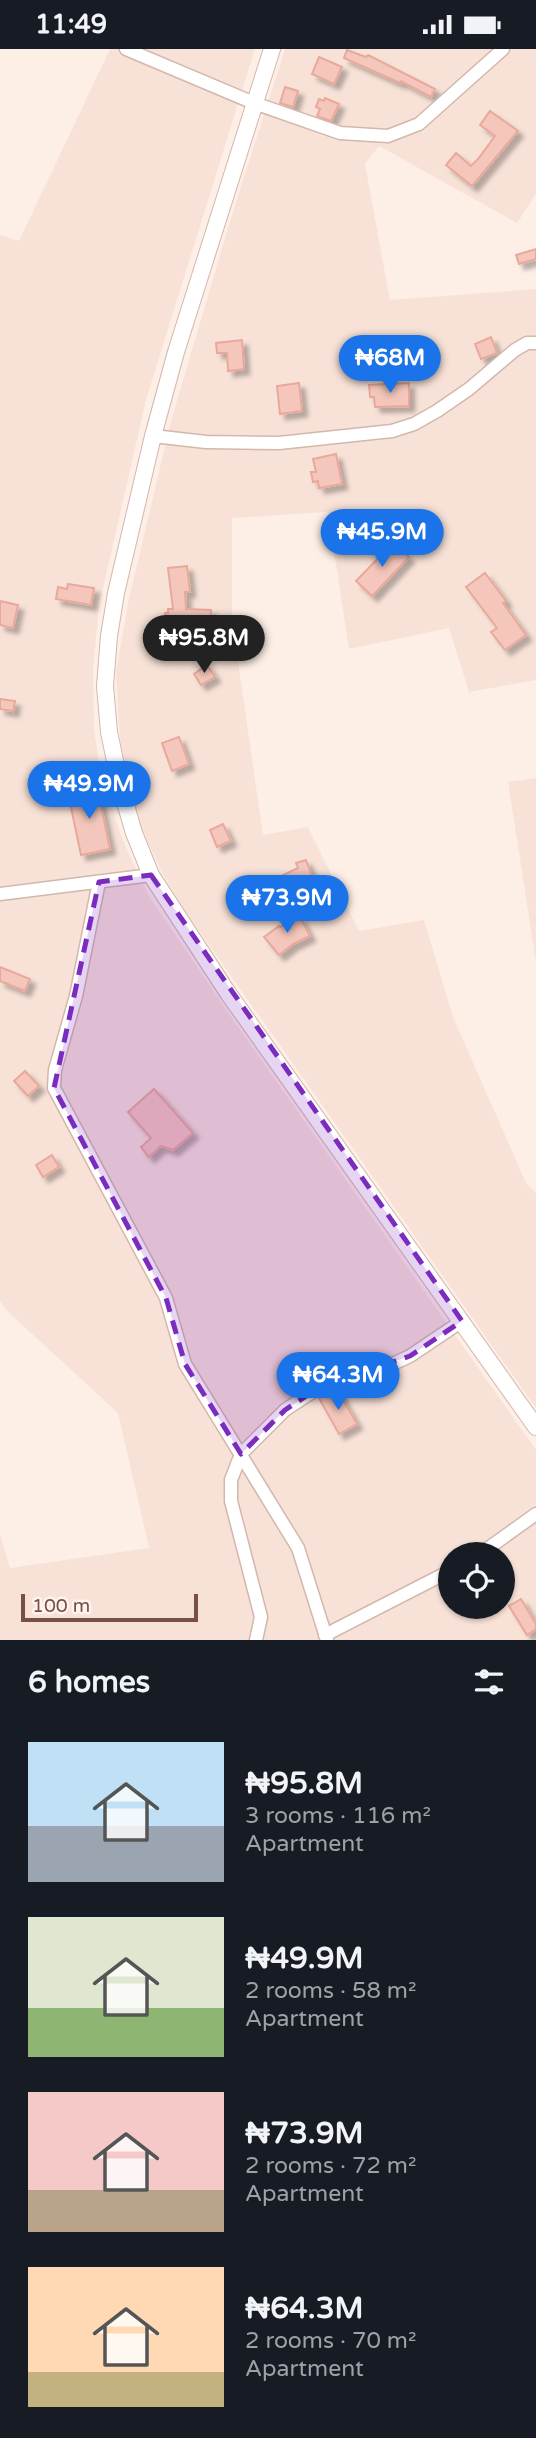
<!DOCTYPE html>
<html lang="en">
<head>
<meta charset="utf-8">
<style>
	body { margin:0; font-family:"Varela Round",sans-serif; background:#20242c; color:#f1f3f6; height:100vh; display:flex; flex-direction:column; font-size:26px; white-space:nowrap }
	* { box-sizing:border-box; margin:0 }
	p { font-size:23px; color:#9ea1a6 }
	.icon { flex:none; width:38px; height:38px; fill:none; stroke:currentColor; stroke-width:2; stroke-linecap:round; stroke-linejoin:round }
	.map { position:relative; height:1591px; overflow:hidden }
	.side { display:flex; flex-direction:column; background:#171b24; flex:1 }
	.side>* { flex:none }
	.controls { position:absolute; left:438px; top:1493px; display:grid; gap:14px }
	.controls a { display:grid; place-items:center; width:77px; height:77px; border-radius:50%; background:#171b24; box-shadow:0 2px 5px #0004; font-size:35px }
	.scale { position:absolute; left:21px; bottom:18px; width:177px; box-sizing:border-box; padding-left:7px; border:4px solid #795049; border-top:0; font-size:19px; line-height:24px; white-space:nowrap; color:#795049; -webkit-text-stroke:5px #fff4ed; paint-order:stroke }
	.price { position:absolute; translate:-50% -60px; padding:0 16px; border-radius:24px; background:#1a73e8; color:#fff; font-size:23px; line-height:46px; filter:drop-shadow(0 2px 4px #0008) }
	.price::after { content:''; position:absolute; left:50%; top:42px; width:21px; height:16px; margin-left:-10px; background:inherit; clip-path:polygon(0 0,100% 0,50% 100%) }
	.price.current { background:#222; color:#fff }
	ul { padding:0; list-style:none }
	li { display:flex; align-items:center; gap:21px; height:175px; padding:0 28px }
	li span { display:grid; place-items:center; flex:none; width:196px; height:140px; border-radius:0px; color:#555 }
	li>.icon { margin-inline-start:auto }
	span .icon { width:84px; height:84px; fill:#fffc; stroke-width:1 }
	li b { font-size:30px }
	h2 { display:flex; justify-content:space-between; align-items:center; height:84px; padding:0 28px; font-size:30px }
	.status { display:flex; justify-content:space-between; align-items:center; height:49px; padding:0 35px; background:#171b24; direction:ltr }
	.status svg { height:19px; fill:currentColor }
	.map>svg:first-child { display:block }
</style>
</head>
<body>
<div class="status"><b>11:49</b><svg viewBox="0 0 49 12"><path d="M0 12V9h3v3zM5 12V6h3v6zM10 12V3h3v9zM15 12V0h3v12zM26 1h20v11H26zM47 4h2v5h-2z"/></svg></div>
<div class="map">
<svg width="536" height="1591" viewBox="0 0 536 1591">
	<defs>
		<filter id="shadow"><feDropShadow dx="5.5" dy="5.5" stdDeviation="2" flood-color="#0004"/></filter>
	</defs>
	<rect width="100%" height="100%" fill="#fdefe6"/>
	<g fill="#f8e2d7" fill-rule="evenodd">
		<path d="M110,0H255L146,351L99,557L93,621L94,680L100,721L121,787L148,846L233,971L536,1401V1591H0V1485L10,1519L149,1499L118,1364L6,1261L0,1252V186L19,192ZM450,1505H502V1558H450Z"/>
		<polygon points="285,0 536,0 536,145 517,174 379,97 365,115 390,251 536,240 536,631 469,643 449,579 349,600 328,463 232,469 232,571 263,786 308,778 359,882 424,871 453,968 526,1134 536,1144 536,1359 183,859 161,822 141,777 130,739 120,691 116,623 128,554 171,372 231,169"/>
		<polygon points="536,729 536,913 508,733"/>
	</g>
	<g fill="#f5c7bc" stroke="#e8a99b" stroke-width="2" filter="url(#shadow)">
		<polygon points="347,1 366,8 368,6 435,40 431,48 401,32 400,34 344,9"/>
		<polygon points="319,8 342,18 334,35 312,25"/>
		<polygon points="285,38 298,42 293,58 280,54"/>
		<polygon points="325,49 339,55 331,72 317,67 320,60 316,58 319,50 324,52"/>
		<polygon points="490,62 518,82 472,137 446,116 456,104 471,117 478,110 495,87 480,76"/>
		<polygon points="536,200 536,210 519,215 516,206"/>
		<polygon points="491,288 497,304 481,310 475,295"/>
		<polygon points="242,291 244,320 228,322 227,304 217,304 216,294"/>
		<polygon points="299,334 302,362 280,365 277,337"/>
		<polygon points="409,334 409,357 375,358 374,348 370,348 369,336"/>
		<polygon points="336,405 342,435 319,439 318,432 313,433 311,423 316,423 313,410"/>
		<polygon points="393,494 409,508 372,547 356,532"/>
		<polygon points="187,517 190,543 185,543 186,560 211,561 210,580 186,580 187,587 169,588 165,564 168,564 168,560 173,560 168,519"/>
		<polygon points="485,524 506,552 503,554 526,586 505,601 491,583 497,579 466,538"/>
		<polygon points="68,535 94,539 91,556 56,550 58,538 67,540"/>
		<polygon points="0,552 18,556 13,579 0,576"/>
		<polygon points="207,616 215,628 201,636 194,625"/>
		<polygon points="0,650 15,652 13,662 0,660"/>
		<polygon points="179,688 189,715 172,722 162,694"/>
		<polygon points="97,738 110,800 81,806 68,744"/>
		<polygon points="223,775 231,792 217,798 210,781"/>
		<polygon points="306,811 319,847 310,851 306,840 281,852 271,832 298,819 296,814"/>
		<polygon points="300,868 310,887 293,895 279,906 264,888 279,877 280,878"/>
		<polygon points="0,918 30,930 25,942 0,932"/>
		<polygon points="25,1022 39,1037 28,1047 14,1032"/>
		<polygon points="154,1040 193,1084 173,1101 161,1097 149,1108 141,1098 151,1089 128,1063"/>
		<polygon points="52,1106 59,1118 43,1128 36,1116"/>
		<polygon points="338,1342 357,1375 339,1385 319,1349"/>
		<polygon points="521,1550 536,1575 536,1580 527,1586 509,1557"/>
	</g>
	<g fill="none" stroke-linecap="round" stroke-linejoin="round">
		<g stroke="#d3b7ad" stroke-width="15">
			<g id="minor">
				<polyline points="126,0 254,54 340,84 388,87 419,75 503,0"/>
				<polyline points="153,387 206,393 279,394 392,382 414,375 437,362 469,340 515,301 527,294 536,294"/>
				<polyline points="99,833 76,947 55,1021 54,1039 166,1249 185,1315 298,1499 327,1591"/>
				<polyline points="0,845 151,826"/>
				<polyline points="480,1505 536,1465"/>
				<polyline points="325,1586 450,1522"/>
				<polyline points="256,1591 261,1568 231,1452 231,1431 241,1405 285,1361 320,1338 378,1322 410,1307 462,1272"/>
			</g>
		</g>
		<g stroke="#d3b7ad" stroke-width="18">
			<polyline id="tertiary" points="272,0 176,303 153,387 116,544 109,587 105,637 109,683 120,736 134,784 151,826 228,944 536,1378"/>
		</g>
		<use href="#minor" stroke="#fff" stroke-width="12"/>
		<use href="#tertiary" stroke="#fff" stroke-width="16"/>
	</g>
	<path fill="#7b2cbf" fill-opacity="0.2" stroke="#7b2cbf" stroke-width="5" stroke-dasharray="14 9" stroke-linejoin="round" d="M151,826L462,1272L410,1307L320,1338L285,1361L241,1405L185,1315L166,1249L54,1039L99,833Z"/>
</svg>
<div class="controls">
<a><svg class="icon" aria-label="locate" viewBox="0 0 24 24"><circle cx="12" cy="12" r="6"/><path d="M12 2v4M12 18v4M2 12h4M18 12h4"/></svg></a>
</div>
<div class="scale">100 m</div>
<b class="price" style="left:390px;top:346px">₦68M</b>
<b class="price" style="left:382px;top:520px">₦45.9M</b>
<b class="price current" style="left:204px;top:626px">₦95.8M</b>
<b class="price" style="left:89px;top:772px">₦49.9M</b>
<b class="price" style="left:287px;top:886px">₦73.9M</b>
<b class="price" style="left:338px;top:1363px">₦64.3M</b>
</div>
<section class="side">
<h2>6 homes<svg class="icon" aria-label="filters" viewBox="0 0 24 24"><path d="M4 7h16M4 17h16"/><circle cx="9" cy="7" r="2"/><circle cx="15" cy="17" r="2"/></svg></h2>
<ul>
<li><span style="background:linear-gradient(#bfe0f5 60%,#9aa5b1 0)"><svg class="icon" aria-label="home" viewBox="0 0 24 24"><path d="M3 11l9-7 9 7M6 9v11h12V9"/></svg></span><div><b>₦95.8M</b><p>3 rooms · 116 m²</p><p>Apartment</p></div></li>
<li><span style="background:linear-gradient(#dfe7d0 65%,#8fb573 0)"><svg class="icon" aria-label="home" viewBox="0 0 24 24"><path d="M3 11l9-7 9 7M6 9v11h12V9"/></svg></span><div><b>₦49.9M</b><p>2 rooms · 58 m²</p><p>Apartment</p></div></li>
<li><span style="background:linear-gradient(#f6c9c9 70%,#b9a48a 0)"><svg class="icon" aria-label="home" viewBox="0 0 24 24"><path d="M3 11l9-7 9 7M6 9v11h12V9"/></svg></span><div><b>₦73.9M</b><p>2 rooms · 72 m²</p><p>Apartment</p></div></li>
<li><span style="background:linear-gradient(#ffd9b3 75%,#c2b280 0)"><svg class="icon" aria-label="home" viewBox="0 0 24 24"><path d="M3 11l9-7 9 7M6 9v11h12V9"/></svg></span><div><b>₦64.3M</b><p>2 rooms · 70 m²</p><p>Apartment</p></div></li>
</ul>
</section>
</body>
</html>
